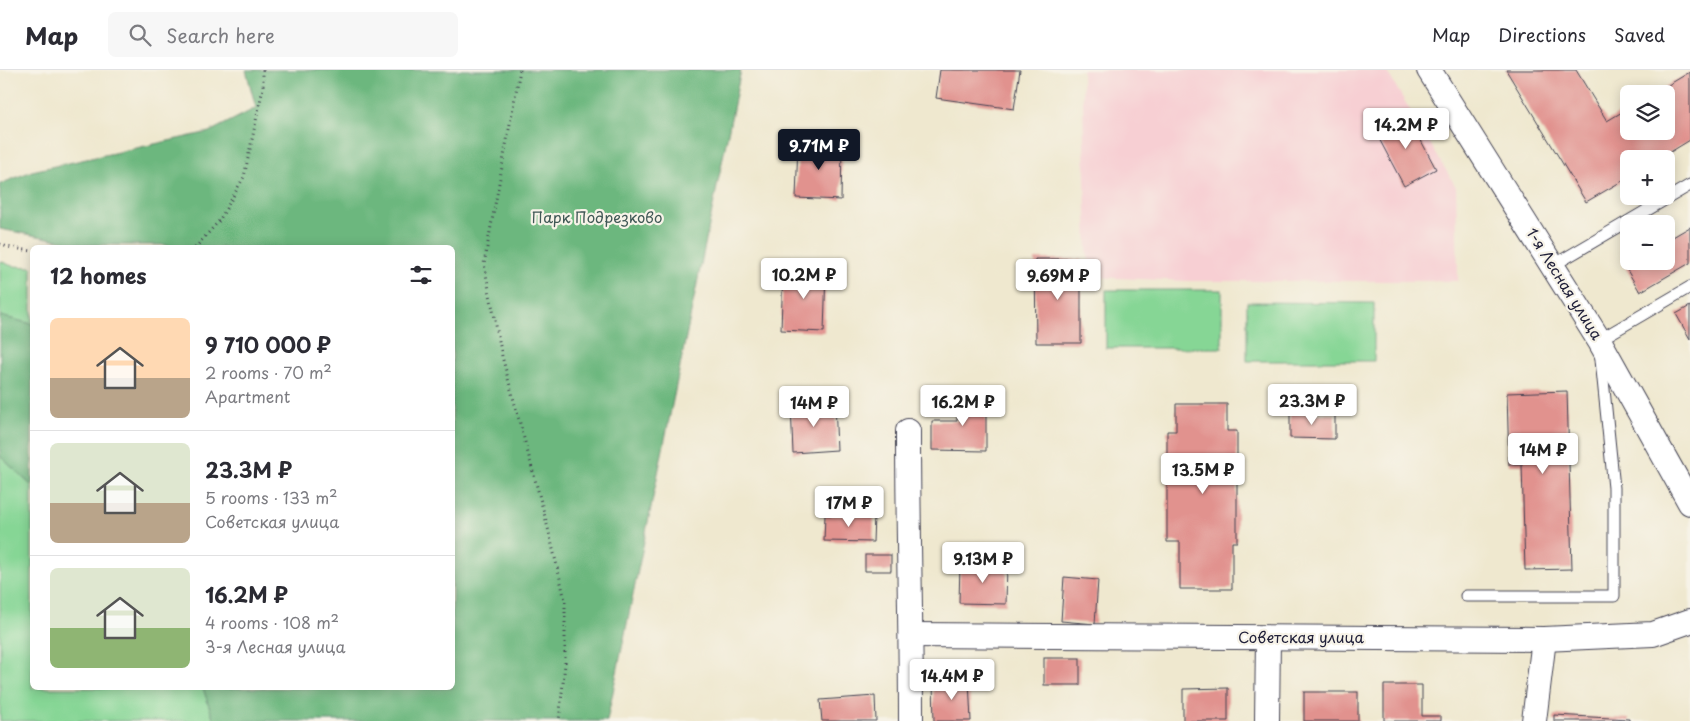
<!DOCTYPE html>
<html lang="en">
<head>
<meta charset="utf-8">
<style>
	body { margin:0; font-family:"Playpen Sans",sans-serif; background:#f7f7f7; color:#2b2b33; height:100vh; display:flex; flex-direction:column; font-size:19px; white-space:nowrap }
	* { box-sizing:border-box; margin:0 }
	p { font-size:16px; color:#7c7c81 }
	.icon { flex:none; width:28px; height:28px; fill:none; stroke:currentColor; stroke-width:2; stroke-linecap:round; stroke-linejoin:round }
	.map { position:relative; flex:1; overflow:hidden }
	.sheet { position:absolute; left:30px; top:175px; width:425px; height:445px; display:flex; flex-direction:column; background:#fff; border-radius:8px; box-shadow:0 2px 12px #0003 }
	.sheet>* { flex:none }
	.fabs { position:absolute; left:1620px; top:15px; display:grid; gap:10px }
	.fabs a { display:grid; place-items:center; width:55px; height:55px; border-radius:8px; background:#fff; box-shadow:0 2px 12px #0003; font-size:25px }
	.price { position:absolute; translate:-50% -42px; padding:0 11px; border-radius:5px; background:#fff; color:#222; font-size:16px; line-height:32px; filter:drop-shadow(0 1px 2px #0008) }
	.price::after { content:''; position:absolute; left:50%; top:30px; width:15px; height:11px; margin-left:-8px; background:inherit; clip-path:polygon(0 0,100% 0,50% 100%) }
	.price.on { background:#111827; color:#fff }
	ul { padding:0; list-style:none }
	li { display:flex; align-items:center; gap:15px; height:125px; padding:0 20px }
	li+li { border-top:1px solid #e1e1e2 }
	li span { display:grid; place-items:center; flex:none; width:140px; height:100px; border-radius:8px; color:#555 }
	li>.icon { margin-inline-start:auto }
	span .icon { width:60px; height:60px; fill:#fffc; stroke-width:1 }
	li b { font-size:21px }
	h2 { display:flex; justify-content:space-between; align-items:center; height:60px; padding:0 20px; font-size:21px }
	header { display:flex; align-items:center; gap:30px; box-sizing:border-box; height:70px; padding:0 25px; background:#fff; border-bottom:1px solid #e1e1e2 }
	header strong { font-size:24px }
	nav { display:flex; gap:28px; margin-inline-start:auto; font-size:18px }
	.search { width:350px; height:45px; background:#f7f7f7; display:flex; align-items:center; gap:12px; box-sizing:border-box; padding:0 18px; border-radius:8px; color:#7c7c81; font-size:19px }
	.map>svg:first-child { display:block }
</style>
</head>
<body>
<header>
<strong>Map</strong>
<div class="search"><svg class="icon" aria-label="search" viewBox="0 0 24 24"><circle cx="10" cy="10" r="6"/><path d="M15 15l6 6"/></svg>Search here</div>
<nav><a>Map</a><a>Directions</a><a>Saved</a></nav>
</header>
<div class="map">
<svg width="1690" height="651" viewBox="0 0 1690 651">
	<rect width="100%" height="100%" fill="#f7f3e8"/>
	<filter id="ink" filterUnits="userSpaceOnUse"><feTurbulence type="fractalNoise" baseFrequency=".02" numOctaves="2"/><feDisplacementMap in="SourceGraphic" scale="10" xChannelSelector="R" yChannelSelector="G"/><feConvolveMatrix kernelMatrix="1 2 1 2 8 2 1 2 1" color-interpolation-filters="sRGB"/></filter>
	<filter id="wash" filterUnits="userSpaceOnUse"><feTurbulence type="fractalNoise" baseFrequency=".0096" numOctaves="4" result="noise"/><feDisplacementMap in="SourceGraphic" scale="20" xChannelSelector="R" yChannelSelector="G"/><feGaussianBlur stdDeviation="1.12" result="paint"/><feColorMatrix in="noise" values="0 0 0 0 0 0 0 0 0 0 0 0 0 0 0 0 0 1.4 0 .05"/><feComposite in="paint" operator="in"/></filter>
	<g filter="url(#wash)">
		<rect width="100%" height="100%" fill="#efe8cf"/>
		<polygon fill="#f7cfd3" points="1082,0 1386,0 1456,117 1458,211 1187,211 1093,207 1087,182"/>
		<g fill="#86d695" stroke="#547c68">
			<polygon points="0,191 12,196 32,197 32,254 0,246"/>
			<rect x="1106" y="220" width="116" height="58"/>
			<polygon points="1247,232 1374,233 1374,291 1247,291"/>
			<polygon points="0,386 32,416 32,618 203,618 214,651 0,651"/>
		</g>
		<g fill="#6cb77e" stroke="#476c5c">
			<polygon points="246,0 741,0 607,651 214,651 203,618 452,618 452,178 173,178 166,175 85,175 0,159 0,114 32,101 209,62 256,38"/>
			<polygon points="0,246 32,254 32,416 0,386"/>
		</g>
		<g id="blocks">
			<g fill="#e1928e">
				<polygon points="940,0 1020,0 1014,39 936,28"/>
				<polygon points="1506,0 1576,0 1607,51 1629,38 1629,61 1666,61 1666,24 1653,24 1690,2 1690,70 1659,89 1629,89 1629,107 1586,132"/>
				<polygon points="1407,44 1436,99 1404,116 1375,61"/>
				<polygon points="798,73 842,74 841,130 796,128"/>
				<polygon points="1690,157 1690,193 1640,222 1624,195 1631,191 1666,191 1666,171"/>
				<polygon points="1035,189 1081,189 1081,273 1036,273"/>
				<polygon points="783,198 826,200 824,262 781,260"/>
				<polygon points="1690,236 1690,269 1676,244"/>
				<polygon points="1567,321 1572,499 1525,500 1522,395 1509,395 1507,323"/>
				<polygon points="957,326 986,326 986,381 932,380 932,351 957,351"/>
				<polygon points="835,332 837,380 793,383 791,335"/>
				<polygon points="1176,334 1227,334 1227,361 1237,361 1237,472 1232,472 1232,519 1180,519 1180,472 1167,472 1167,361 1176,361"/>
				<polygon points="1290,343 1335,344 1335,369 1290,368"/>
				<polygon points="825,445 874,446 873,472 824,471"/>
				<rect x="865" y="485" width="26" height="16"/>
				<polygon points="960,493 1007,494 1006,534 959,533"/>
				<polygon points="1064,507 1098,510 1095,554 1061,551"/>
				<rect x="1044" y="588" width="36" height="27"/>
				<polygon points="969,611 971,651 934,651 933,612"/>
				<polygon points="1384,615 1422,615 1422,646 1441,646 1441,651 1384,651"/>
				<polygon points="1228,618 1228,651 1183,651 1183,619"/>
				<rect x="1304" y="622" width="54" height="29"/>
				<polygon points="875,626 876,651 822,651 820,630"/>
				<polygon points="1554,645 1629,649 1629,651 1554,651"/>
			</g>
		</g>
	</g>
	<g filter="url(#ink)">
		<use href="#blocks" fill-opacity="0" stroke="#414051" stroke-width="1"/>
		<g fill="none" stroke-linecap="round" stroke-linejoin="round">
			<g stroke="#414051" stroke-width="13">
				<g id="service">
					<polyline points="1552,196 1690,115"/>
					<polyline points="1466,526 1614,526 1614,418 1599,270 1690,217"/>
				</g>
			</g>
			<g stroke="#414051" stroke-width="26">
				<g id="minor">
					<polyline points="1429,0 1599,270 1690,433"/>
					<path d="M908,361C908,458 911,554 911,651"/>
					<polyline points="911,565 1544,569 1653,564 1690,551"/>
					<polyline points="1267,651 1268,568"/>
					<polyline points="1534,651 1544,569"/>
				</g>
			</g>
			<g stroke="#414051" stroke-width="3" stroke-dasharray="1 4" stroke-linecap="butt">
				<polyline points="520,0 484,194 502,286 548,458 565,530 565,594 559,651"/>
				<polyline points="0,174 7,177 32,181"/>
				<polyline points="195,178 219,151 244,107 263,18 263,0"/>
			</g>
			<use href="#service" stroke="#fff" stroke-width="11"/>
			<use href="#minor" stroke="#fff" stroke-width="24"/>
		</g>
	</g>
	<g text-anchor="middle" stroke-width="4.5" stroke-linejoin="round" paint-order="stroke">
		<g font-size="15" fill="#405856" stroke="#f7f3e8">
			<text x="597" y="153">Парк Подрезково</text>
		</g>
		<g font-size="15" fill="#22223b" stroke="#f7f3e8">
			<text transform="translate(1564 214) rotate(58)" y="5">1-я Лесная улица</text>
			<text x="1301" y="573">Советская улица</text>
		</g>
	</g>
</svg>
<div class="fabs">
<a><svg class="icon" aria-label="layers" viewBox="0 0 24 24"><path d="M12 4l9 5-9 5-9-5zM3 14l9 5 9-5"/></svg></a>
<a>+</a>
<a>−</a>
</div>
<b class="price" style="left:1406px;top:80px">14.2M ₽</b>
<b class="price on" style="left:819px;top:101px">9.71M ₽</b>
<b class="price" style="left:804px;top:230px">10.2M ₽</b>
<b class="price" style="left:1058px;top:231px">9.69M ₽</b>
<b class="price" style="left:1312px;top:356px">23.3M ₽</b>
<b class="price" style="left:963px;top:357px">16.2M ₽</b>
<b class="price" style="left:814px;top:358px">14M ₽</b>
<b class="price" style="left:1543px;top:405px">14M ₽</b>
<b class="price" style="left:1203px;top:425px">13.5M ₽</b>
<b class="price" style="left:849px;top:458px">17M ₽</b>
<b class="price" style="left:983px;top:514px">9.13M ₽</b>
<b class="price" style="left:952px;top:631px">14.4M ₽</b>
<section class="sheet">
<h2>12 homes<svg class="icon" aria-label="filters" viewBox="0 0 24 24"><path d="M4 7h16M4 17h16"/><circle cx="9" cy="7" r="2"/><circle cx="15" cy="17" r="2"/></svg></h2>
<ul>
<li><span style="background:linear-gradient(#ffd9b3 60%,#b9a48a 0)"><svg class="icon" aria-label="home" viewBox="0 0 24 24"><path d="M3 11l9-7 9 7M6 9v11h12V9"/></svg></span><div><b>9 710 000 ₽</b><p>2 rooms · 70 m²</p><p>Apartment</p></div></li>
<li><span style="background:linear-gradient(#dfe7d0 60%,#b9a48a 0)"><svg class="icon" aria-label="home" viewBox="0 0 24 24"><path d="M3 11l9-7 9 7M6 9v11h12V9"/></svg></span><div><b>23.3M ₽</b><p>5 rooms · 133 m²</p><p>Советская улица</p></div></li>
<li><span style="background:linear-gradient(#dfe7d0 60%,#8fb573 0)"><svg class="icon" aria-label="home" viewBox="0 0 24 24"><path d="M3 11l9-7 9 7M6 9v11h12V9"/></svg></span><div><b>16.2M ₽</b><p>4 rooms · 108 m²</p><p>3-я Лесная улица</p></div></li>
</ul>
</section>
</div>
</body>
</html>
